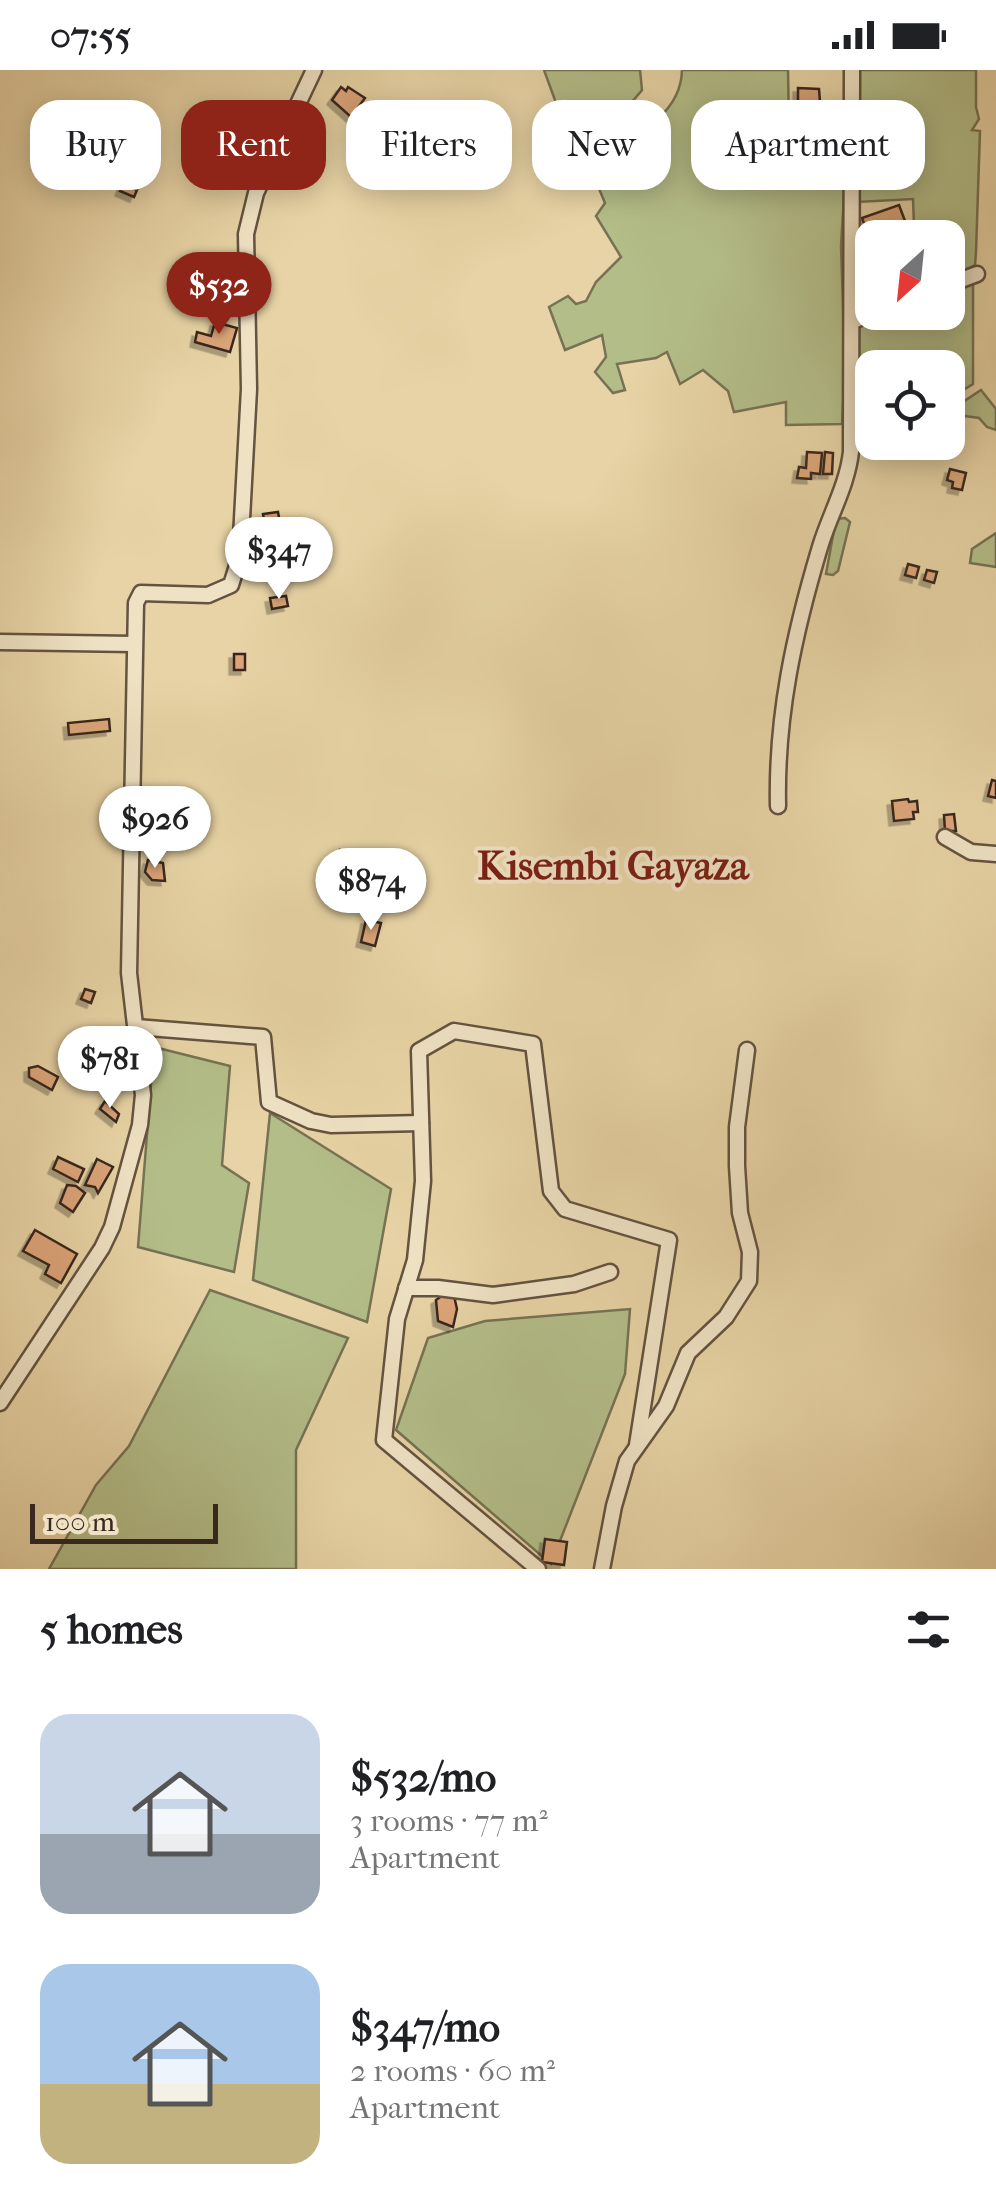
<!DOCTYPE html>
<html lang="en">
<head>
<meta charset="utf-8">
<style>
	body { margin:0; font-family:"IM FELL French Canon",serif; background:#f6f6f6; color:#202124; height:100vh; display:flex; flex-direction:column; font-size:38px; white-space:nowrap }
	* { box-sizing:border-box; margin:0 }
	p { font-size:32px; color:#757577 }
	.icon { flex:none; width:55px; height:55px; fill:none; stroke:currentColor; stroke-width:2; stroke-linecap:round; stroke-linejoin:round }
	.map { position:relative; height:1499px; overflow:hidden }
	.side { display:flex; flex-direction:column; background:#fff; flex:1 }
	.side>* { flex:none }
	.hud { position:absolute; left:30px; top:30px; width:938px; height:90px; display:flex; gap:20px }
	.needle { width:65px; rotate:207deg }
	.tools { position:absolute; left:855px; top:150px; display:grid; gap:20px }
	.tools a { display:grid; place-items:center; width:110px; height:110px; border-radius:20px; background:#fff; box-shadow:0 5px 25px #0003; font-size:50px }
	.scale { position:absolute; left:30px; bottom:25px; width:188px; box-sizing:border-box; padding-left:10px; border:5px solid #38281e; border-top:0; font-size:28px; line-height:35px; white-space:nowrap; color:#38281e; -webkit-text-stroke:8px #efe2c4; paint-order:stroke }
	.price { position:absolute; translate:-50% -85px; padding:0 22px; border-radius:35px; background:#fff; color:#222; font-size:32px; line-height:65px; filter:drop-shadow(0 2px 5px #0008) }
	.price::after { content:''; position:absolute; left:50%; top:60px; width:30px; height:22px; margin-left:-15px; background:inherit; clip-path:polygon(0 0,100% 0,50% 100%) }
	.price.selected { background:#8f2418; color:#fff }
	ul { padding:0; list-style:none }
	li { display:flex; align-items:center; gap:30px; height:250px; padding:0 40px }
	li span { display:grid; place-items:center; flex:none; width:280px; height:200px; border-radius:30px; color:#555 }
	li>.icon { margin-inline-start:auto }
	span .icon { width:120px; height:120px; fill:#fffc; stroke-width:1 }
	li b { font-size:42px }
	h2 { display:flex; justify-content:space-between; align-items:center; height:120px; padding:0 40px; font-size:42px }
	.chip { padding:0 35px; border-radius:30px; background:#fff; box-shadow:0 5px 25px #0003; font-size:35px; line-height:90px }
	.chip.selected { background:#8f2418; color:#fff }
	.status { display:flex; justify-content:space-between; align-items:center; height:70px; padding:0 50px; background:#fff; direction:ltr }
	.status svg { height:28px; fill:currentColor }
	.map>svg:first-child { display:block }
</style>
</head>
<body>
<div class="status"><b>07:55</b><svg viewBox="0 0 49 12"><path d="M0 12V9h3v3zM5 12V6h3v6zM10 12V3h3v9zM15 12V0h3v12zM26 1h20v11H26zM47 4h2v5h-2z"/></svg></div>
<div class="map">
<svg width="996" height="1499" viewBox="0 0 996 1499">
	<defs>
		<filter id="shadow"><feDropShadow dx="-4.5" dy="4.5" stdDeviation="0" flood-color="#0004"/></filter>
	</defs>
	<rect width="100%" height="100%" fill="#e7d3a5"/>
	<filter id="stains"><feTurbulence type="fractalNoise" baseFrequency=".002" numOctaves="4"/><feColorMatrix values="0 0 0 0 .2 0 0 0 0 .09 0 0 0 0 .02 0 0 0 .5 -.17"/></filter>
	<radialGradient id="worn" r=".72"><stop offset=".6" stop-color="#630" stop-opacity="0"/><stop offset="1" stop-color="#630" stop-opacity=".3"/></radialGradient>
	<g fill="#b3bd88" stroke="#767253" stroke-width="2.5">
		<polygon points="544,0 640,0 642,20 621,45 603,43 585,60 567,63"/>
		<path d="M682,0H788L790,113L845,110L841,176L845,297L842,354L786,355V332L734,342L728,321L703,300L680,314L667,282L656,288L617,294L625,320L613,323L595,302L606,287L602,265L565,280L549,237L568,226L576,234L586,231L596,212L621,187L596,146L605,133L588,92C626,69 681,50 682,0Z"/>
		<polygon points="856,0 976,0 976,37 979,49 972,60 980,61 976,182 975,195 948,209 948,168 889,167 914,156 913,129 857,132"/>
		<polygon points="872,175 872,238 855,238 853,233 859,181"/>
		<polygon points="973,210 973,314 948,329 948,298 872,298 872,372 875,373 855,385 858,254 889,243 948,242 948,220"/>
		<polygon points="981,320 996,339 996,360 987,357 979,348 965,346 948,359 948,342"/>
		<polygon points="845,448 850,452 838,501 833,505 826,504 836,449"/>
		<polygon points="996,463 996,497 970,493 972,479"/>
		<polygon points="154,977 230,996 222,1095 249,1113 234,1202 138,1177"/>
		<polygon points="270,1043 391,1119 367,1252 253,1210"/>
		<polygon points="210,1220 348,1268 296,1380 296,1499 49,1499 96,1415 129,1376"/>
		<polygon points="630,1239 625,1304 551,1494 396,1360 428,1268 485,1251"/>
	</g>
	<g fill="#dca579" stroke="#38281e" stroke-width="2.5" filter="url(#shadow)">
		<polygon points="341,17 346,21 348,17 365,28 351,47 332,30"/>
		<polygon points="798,18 819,19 821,45 817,45 817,53 798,52 799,40 793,40 794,32 798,32"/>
		<polygon points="830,74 831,80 836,80 836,91 831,92 831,97 809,98 809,82 804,82 804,75"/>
		<polygon points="225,75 246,83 241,95 222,86"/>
		<polygon points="123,114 137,120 134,127 120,121"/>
		<polygon points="899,135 905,151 880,158 882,163 873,167 871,163 868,164 862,148"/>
		<polygon points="215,252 237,258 230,282 195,272 197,262 211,266"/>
		<polygon points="807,382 822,383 820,404 811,403 811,409 797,408 799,397 806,398"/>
		<polygon points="825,382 833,383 832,404 823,404"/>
		<polygon points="950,399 966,403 962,420 952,418 953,412 947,410"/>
		<polygon points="278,442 280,453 265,455 263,444"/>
		<polygon points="283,461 286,481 276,483 274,463"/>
		<polygon points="908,494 919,497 916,508 905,505"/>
		<polygon points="927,500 937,502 934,513 924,510"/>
		<polygon points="286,526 288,536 272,539 270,528"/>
		<rect x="234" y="584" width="11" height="16"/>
		<polygon points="109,649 110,661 69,665 68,653"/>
		<polygon points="992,710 996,711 996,728 988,726"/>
		<polygon points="908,729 909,732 917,731 918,742 913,742 914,749 894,751 892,731"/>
		<polygon points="954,744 956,761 945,761 944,745"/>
		<polygon points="198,753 199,765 185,767 183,755"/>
		<polygon points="340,780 352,782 349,800 337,798"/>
		<polygon points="148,790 163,793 165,811 152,810 145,802"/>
		<polygon points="366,850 381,853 375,876 361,872"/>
		<polygon points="85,919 95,922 91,933 81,929"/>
		<polygon points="38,996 58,1007 52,1020 29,1007 29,998"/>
		<polygon points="105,1031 119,1044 116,1052 100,1039"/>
		<polygon points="58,1087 84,1099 78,1112 53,1099"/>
		<polygon points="97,1089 113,1097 98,1123 95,1117 85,1115"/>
		<polygon points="67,1115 76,1116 85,1123 73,1142 60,1133"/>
		<polygon points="35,1160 77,1184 61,1213 45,1204 49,1195 23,1181"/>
		<polygon points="446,1223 454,1226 457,1239 453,1257 438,1251 436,1230"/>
		<polygon points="545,1469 567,1472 564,1495 542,1492"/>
	</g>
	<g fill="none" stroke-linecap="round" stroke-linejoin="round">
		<g stroke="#645340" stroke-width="19">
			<g id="minor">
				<polyline points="948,215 977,204"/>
				<polyline points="853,251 875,242"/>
				<polyline points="0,572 134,574"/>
				<path d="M778,736C776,646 794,564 820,477C830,444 847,416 851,382L852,0"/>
				<polyline points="945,767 971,782 996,784"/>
				<polyline points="136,957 263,967 269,1032 311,1051 331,1055 421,1053"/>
				<polyline points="406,1218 438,1218 493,1225 574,1214 610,1202"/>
				<polyline points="0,1333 102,1178 112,1157 140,1055 143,1025 129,903 136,533 141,523 208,525 231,515 240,486 249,319 246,164 256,123 314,0"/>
				<polyline points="538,1499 384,1370 397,1249 415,1190 423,1111 419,981 454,961 533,974 551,1121 565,1139 669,1170 637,1375"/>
				<polyline points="602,1499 614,1436 627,1391 666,1336 688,1283 726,1247 749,1211 750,1182 740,1143 737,1096 737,1057 747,980"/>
			</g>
		</g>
		<use href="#minor" stroke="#efe2c4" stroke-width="14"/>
	</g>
	<g text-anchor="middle" stroke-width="8" stroke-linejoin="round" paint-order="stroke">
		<g font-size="40" font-weight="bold" fill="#7a1f14" stroke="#efe2c4">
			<text x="613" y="809">Kisembi Gayaza</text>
		</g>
	</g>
	<rect width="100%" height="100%" filter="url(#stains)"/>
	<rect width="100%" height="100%" fill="url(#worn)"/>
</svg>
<div class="tools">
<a><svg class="needle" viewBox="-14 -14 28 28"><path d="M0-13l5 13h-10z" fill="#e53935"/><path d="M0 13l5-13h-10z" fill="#757577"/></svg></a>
<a><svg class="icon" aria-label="locate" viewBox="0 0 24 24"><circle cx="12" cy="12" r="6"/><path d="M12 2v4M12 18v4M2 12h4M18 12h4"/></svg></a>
</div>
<div class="scale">100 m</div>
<b class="price selected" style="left:219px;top:267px">$532</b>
<b class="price" style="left:279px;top:532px">$347</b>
<b class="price" style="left:155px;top:801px">$926</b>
<b class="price" style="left:371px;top:863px">$874</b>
<b class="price" style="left:110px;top:1041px">$781</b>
<div class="hud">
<a class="chip">Buy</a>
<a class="chip selected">Rent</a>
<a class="chip">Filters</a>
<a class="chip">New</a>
<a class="chip">Apartment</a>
</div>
</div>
<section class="side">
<h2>5 homes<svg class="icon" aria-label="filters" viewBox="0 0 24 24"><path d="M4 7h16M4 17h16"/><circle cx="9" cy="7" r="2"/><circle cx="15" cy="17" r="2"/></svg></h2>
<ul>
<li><span style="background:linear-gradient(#c9d6e8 60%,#9aa5b1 0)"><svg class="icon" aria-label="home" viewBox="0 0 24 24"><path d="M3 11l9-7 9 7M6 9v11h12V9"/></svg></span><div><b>$532/mo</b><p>3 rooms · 77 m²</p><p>Apartment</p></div></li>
<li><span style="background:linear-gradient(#a9c7e8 60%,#c2b280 0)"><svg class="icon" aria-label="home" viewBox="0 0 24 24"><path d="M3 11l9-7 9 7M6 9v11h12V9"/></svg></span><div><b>$347/mo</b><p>2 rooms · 60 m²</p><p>Apartment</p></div></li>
</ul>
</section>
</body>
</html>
